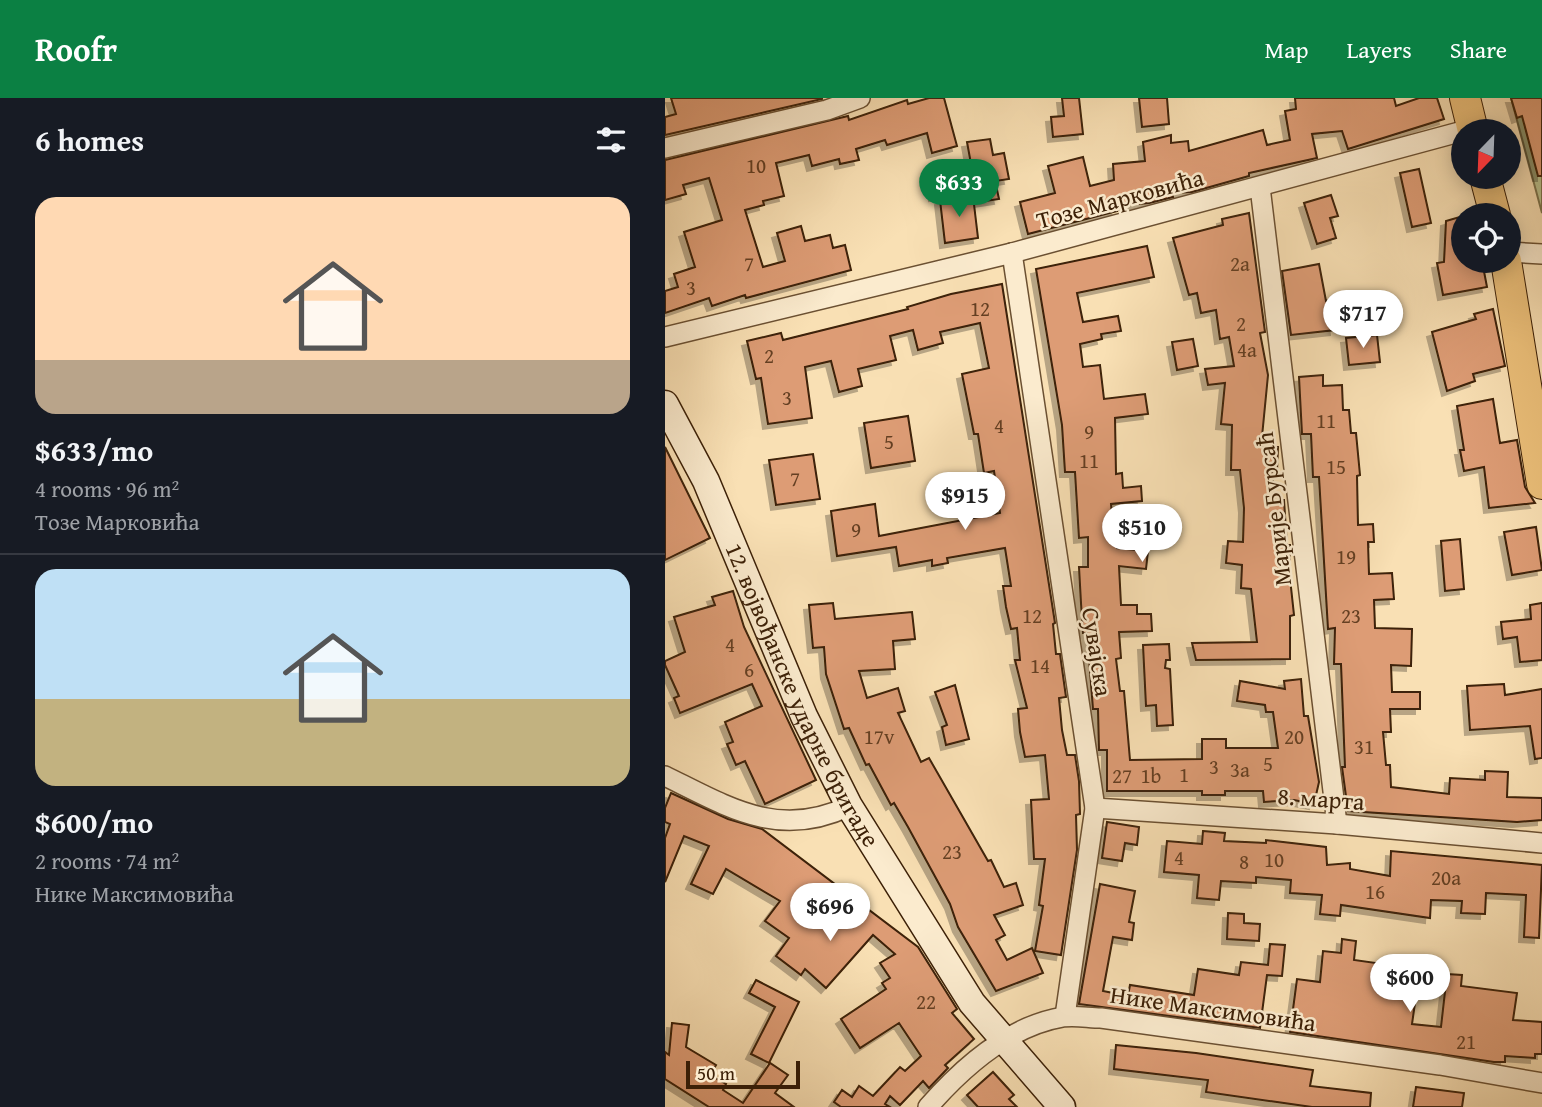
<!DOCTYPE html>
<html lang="en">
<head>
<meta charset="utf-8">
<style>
	body { margin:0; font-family:"Gentium Book Plus",serif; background:#242831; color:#f1f3f6; height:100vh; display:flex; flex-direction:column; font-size:26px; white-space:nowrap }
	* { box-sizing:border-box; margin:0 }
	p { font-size:23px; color:#9ea1a6 }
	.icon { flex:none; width:38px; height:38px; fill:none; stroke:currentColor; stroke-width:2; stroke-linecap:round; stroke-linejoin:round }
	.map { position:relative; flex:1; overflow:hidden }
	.side { display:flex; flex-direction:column; background:#171b24; width:665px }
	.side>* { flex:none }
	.needle { width:46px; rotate:203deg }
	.buttons { position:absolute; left:786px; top:21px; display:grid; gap:14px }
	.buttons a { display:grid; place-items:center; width:70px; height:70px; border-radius:50%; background:#171b24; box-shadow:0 4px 18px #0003; font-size:35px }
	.scale { position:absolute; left:21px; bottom:18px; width:114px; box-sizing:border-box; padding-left:7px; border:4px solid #3c2007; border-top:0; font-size:19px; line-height:24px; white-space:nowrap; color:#3c2007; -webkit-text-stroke:5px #fbebce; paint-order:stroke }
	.price { position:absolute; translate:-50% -60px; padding:0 16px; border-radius:24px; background:#fff; color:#222; font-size:23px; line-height:46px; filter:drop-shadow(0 2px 4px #0008) }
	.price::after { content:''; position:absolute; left:50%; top:42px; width:21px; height:16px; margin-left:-10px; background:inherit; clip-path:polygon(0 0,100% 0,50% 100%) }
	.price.active { background:#0b8043; color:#fff }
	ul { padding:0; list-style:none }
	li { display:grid; align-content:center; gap:14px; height:371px; padding:0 35px }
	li+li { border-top:2px solid #363941 }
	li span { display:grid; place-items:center; height:217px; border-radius:21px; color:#555 }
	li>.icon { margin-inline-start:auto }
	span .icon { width:126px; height:126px; fill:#fffc; stroke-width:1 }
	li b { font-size:30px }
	h2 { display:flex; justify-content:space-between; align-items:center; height:84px; padding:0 35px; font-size:30px }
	header { display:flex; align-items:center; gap:42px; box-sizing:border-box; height:98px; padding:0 35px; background:#0b8043; color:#fff }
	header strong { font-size:33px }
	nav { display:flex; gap:38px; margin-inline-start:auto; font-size:24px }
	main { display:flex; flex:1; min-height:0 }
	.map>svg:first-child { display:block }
</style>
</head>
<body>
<header>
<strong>Roofr</strong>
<nav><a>Map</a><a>Layers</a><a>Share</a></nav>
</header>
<main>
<section class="side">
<h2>6 homes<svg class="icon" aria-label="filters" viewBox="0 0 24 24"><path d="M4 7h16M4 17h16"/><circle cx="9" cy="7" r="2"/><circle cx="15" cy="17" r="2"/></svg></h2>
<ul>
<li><span style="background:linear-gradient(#ffd9b3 75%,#b9a48a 0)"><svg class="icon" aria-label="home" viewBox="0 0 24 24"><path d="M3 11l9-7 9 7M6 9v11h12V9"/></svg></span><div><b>$633/mo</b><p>4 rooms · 96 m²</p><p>Тозе Марковића</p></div></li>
<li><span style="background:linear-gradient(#bfe0f5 60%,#c2b280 0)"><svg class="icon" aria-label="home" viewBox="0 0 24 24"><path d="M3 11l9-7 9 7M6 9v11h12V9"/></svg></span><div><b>$600/mo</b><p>2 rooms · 74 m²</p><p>Нике Максимовића</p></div></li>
</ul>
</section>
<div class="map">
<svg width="877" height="1009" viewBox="0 0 877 1009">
	<defs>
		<filter id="shadow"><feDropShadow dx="-5" dy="5" stdDeviation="0" flood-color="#0004"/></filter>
	</defs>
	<rect width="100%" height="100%" fill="#f9e0b4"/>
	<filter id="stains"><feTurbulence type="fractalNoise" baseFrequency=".00286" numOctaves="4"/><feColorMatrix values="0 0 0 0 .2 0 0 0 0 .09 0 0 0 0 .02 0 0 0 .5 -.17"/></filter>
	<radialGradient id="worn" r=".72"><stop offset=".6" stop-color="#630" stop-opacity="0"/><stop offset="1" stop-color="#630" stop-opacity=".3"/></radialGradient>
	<polygon fill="#b9c390" stroke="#7a724c" stroke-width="2" points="846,0 877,0 877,115"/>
	<g fill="#dd9c75" stroke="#3c2007" stroke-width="2" filter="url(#shadow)">
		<polygon points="6,0 157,0 157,1 0,37 0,19 11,16"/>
		<polygon points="264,0 279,0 292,48 267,55 262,35 222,47 220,42 191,51 194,62 175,66 174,61 147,68 144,57 111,65 119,98 98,103 99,107 80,112 98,169 120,163 112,135 136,128 140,143 165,137 168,150 180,147 186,172 81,200 80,197 47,208 44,200 0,215 0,193 13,189 9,176 30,169 19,134 57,122 44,80 18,87 21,96 0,102 0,62 183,18 184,22 242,2 243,6"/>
		<polygon points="397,0 414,0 418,36 388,39 386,19 399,18"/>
		<polygon points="474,0 502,0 504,26 477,29"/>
		<polygon points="630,0 729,0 731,8 754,0 772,0 779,21 683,51 677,33 647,36 652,60 584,75 584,78 527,94 507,95 508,99 484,105 450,108 452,113 363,136 355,104 390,95 383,68 418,59 425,88 449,82 448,66 480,63 478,44 506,37 506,45 523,43 524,53 598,32 602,47 625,42 620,13 631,11"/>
		<polygon points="846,0 877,0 877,78 873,78 857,18 852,20"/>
		<polygon points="325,41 328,57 339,55 344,81 330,83 334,101 313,104 302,44"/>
		<polygon points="754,71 766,125 747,129 735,75"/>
		<polygon points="278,73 282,96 269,98 265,75"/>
		<polygon points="666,97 673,118 665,120 671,140 652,146 639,105"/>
		<polygon points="308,98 313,140 280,145 275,102"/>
		<polygon points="584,115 600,234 595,235 603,277 596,349 613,349 612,373 607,373 610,402 619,402 622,447 625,447 624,471 629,517 625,518 625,561 531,562 527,545 592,544 586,491 576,490 577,467 561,465 563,443 578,444 579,410 575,372 566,372 567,327 556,326 560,285 543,287 540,271 569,268 564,239 555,241 551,212 536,215 532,195 524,197 508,140 558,127 557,121"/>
		<polygon points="798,118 798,163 817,163 822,189 778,197 772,165 779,164 781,123"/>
		<polygon points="482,148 489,179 412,195 418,224 453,218 456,233 436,236 437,241 415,246 418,269 435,267 439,301 480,296 483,316 450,320 451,376 457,375 458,390 476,388 477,403 446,406 449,442 452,442 452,450 483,453 481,471 454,468 456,507 472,507 472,516 486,516 487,533 454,534 456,560 451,561 455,593 459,593 465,662 537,661 537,641 561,641 561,650 613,650 608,614 601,614 600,607 572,603 575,583 620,591 619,583 636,581 639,618 643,618 654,684 649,706 629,702 599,704 598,693 560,693 560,697 537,697 537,693 442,693 442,652 434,652 433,611 428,611 422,535 418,535 416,505 414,469 423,469 423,439 414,440 410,374 400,374 397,327 371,171"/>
		<polygon points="654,166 661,203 666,202 670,232 626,237 617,173"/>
		<polygon points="337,186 390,525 388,526 391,556 395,556 401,599 394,600 397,632 402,657 410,657 414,683 415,716 411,717 412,752 396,857 370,853 378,808 374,807 380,761 369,761 366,702 384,701 380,657 360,659 355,634 353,611 362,610 350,562 355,562 352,530 346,531 341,509 338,488 346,488 340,450 282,460 283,465 267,468 267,462 234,468 231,449 172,458 166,413 210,406 214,438 335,415 329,373 319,375 313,336 309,336 297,276 324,270 315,225 275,234 278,245 253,252 248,232 225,238 231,262 193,271 197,288 174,294 166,263 140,269 147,320 103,326 96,280 91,281 82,243 116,235 118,242 243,211 242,209 286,196"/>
		<polygon points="828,211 840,268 808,276 810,283 782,293 767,234 811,221 809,216"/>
		<polygon points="712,237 715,264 684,267 681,240"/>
		<polygon points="528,241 533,268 512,272 507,244"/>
		<polygon points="658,277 658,288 677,287 678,312 684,312 686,335 691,335 695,377 692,378 693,427 708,426 709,444 703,444 704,476 727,475 729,501 709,502 710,530 747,531 746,568 726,567 727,594 755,594 755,611 725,611 726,634 718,634 721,667 725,667 726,689 784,696 785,680 820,682 820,673 843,674 842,699 877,700 877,722 852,724 683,713 677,669 680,669 676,566 669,566 670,530 663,531 654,379 648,379 646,336 637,336 634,279"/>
		<polygon points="828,301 835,345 852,342 860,389 870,405 824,410 819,369 799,373 795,352 799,352 792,308"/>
		<polygon points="243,318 250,363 206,370 199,325"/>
		<polygon points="0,349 45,440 0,462"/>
		<polygon points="148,356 155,401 111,407 104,362"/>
		<polygon points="871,429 877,472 847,477 839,434"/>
		<polygon points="795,441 799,491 780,493 776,443"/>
		<polygon points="68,493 79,529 151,682 100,706 80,663 71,667 62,646 68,644 60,624 97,608 87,586 15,615 9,600 14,598 0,567 0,563 20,554 9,519 50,507 47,499"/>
		<polygon points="168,505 170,521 247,514 250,541 228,543 230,571 194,573 202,600 233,590 240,613 233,615 256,664 264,660 323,763 326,762 339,789 351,785 358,807 329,817 340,837 331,842 342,862 367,850 378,875 331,893 293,829 285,806 243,729 229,705 226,707 204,666 201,667 184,630 179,631 161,576 159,549 148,550 144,507"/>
		<polygon points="877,505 877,562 855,564 852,539 838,541 836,524 866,521 865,507"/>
		<polygon points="504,546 505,562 501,562 500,570 505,571 508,627 492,628 491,607 481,608 478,547"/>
		<polygon points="839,586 840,597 877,591 877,660 870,661 865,628 805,632 802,588"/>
		<polygon points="290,587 304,641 281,647 277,629 282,627 270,594"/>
		<polygon points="6,695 63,721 97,731 253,849 292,911 287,915 309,941 280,967 283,970 264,990 258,983 235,1007 225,998 220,1006 225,1009 176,1009 169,1004 177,992 187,999 194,988 208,998 235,969 240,973 256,958 234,925 195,950 176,921 221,891 217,885 225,880 215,865 230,856 208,837 161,890 140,871 136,877 111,858 124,840 100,823 115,803 61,771 48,796 26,786 44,748 19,738 0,784 0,740 5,726 0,724 0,710"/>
		<polygon points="442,724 474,729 472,747 460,745 457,763 437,760"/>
		<polygon points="538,733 560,735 559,743 601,745 601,742 661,749 662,767 685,765 685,771 725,778 726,753 877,767 874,840 859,839 861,797 821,795 820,816 796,815 797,803 766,802 765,820 676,807 675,818 655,816 657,797 625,795 626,782 591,779 591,785 556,783 554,802 532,800 534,777 499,774 502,743 537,746"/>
		<polygon points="435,786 470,793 464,824 469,825 467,842 448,839 438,893 463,898 465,887 529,897 533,871 574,877 576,864 603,867 605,846 620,847 617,878 602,877 595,930 414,906"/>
		<polygon points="563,815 579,816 579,825 595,826 594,843 562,841"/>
		<polygon points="677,841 691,843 689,862 711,865 708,884 752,891 747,926 776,929 782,876 797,877 796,888 852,895 848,922 877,924 877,956 870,956 870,960 840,958 840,964 829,964 625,934 632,881 655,884 658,853 676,855"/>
		<polygon points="91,882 134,904 104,965 86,956 110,909 84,895"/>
		<polygon points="7,925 24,927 21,949 51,967 45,977 61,986 58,992 78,1005 105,965 123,977 110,995 129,1009 44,1009 0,981 0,954 4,957"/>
		<polygon points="451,947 531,955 648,972 645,988 706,995 705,1009 647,1009 541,994 543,982 449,971"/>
		<polygon points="328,974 349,997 344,1001 352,1009 313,1009 302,997"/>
		<polygon points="751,989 799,995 797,1009 748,1009"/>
	</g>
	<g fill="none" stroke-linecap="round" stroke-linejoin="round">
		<g stroke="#6b5032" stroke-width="22">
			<g id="street">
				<polyline points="0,50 162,12 195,0"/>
				<polyline points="595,89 672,726"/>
				<polyline points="844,154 877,156"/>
				<polyline points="347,155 430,710 400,918"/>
				<polyline points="0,239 347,155 798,33"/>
				<path d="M0,678C63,709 114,742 184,708"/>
				<polyline points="430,710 672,726 877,745"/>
				<path d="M263,1009C297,970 344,928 398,919C410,917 424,920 436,920L775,967L877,985"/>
			</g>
		</g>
		<g stroke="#3c2007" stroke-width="29">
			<g id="secondary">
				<path id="s1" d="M0,306L41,383L139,618L184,708L307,905L397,1009"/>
			</g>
		</g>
		<g stroke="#3c2007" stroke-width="32">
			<g id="primary">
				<polyline points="800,0 808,33"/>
				<polyline points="820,79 830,117"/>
				<polyline points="841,163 877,386"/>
			</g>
		</g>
		<use href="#street" stroke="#fbebce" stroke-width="19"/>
		<use href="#secondary" stroke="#fbebce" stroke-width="26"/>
		<use href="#primary" stroke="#ecc07a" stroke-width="30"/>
	</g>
	<g text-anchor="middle" stroke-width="5" stroke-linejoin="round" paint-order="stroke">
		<g font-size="21" fill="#643f22">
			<text x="91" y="75">10</text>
			<text x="84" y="173">7</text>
			<text x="575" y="173">2a</text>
			<text x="26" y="197">3</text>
			<text x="315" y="218">12</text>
			<text x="576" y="233">2</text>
			<text x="582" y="259">4a</text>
			<text x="104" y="265">2</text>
			<text x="122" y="307">3</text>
			<text x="661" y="330">11</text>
			<text x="334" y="335">4</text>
			<text x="424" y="341">9</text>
			<text x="224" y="351">5</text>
			<text x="424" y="370">11</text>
			<text x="671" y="376">15</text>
			<text x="130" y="388">7</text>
			<text x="191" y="439">9</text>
			<text x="681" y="466">19</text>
			<text x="367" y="525">12</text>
			<text x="686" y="525">23</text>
			<text x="65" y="554">4</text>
			<text x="375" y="575">14</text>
			<text x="84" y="579">6</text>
			<text x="214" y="646">17v</text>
			<text x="629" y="646">20</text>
			<text x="699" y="656">31</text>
			<text x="603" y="673">5</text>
			<text x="549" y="676">3</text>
			<text x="575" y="679">3a</text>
			<text x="519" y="684">1</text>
			<text x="457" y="685">27</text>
			<text x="486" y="685">1b</text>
			<text x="287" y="761">23</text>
			<text x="514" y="767">4</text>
			<text x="609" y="769">10</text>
			<text x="579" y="771">8</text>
			<text x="781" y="787">20a</text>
			<text x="710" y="801">16</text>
			<text x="261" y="911">22</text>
			<text x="801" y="951">21</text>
		</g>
		<g font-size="24" fill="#3c2007" stroke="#fbebce">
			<text transform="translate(455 101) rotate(-15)" y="8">Тозе Марковића</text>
			<text transform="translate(609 411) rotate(-97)" y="8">Марије Бурсаћ</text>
			<text transform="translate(432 554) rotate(81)" y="8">Сувајска</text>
			<text dy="8" stroke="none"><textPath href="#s1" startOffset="322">12. војвођанске ударне бригаде</textPath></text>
			<text transform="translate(656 701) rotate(4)" y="8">8. марта</text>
			<text transform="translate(548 911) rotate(8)" y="8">Нике Максимовића</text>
		</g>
	</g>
	<rect width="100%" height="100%" filter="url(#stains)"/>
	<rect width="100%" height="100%" fill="url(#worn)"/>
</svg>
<div class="buttons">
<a><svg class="needle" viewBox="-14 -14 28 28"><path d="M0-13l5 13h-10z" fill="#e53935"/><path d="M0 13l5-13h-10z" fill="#9ea1a6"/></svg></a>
<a><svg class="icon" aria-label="locate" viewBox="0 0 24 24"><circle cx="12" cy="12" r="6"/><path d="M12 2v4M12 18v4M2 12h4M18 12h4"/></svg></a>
</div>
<div class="scale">50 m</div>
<b class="price active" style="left:294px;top:121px">$633</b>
<b class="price" style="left:698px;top:252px">$717</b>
<b class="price" style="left:300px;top:434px">$915</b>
<b class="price" style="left:477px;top:466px">$510</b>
<b class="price" style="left:165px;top:845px">$696</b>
<b class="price" style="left:745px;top:916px">$600</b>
</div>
</main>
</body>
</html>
